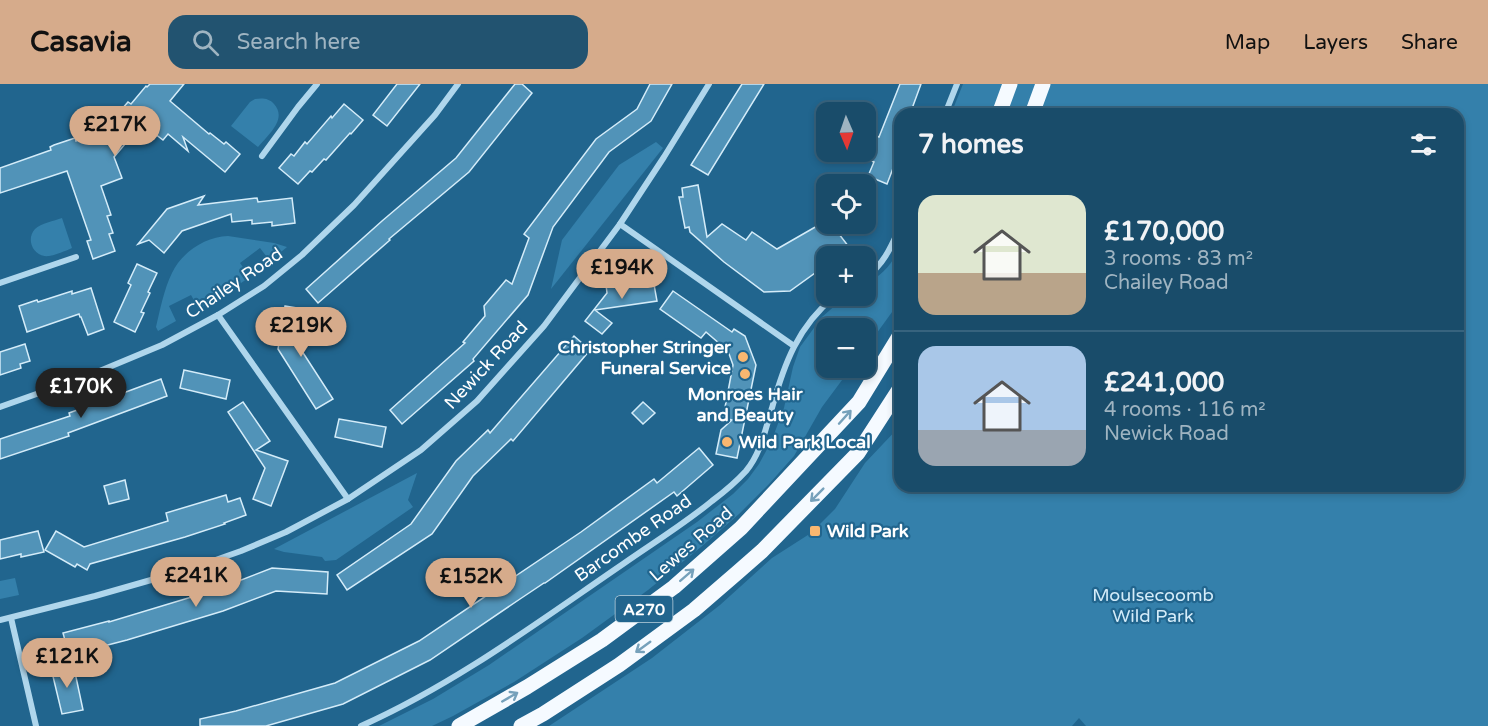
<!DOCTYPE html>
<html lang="en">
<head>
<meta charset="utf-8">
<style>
	body { margin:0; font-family:"Varela Round",sans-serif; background:#225370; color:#f1f3f6; height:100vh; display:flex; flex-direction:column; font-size:22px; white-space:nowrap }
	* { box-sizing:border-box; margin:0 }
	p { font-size:20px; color:#9fb4c1 }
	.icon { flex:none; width:33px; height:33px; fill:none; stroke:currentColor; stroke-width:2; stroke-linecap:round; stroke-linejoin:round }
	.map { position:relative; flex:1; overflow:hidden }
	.drawer { position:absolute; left:894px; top:24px; width:570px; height:384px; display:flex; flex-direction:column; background:#194c6a; border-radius:18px; box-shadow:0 3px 9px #0003,0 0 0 2px #37637e }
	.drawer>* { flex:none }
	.needle { width:39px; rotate:178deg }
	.controls { position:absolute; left:816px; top:18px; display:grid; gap:12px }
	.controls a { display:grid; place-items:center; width:60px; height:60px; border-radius:12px; background:#194c6a; box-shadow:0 3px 9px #0003,0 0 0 2px #37637e; font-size:30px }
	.price { position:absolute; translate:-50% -51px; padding:0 14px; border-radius:21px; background:#d6ab8b; color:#111; font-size:20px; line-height:39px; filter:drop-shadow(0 2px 3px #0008) }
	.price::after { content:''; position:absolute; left:50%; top:36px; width:18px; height:14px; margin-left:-9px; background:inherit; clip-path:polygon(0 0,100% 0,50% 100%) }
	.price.selected { background:#222; color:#fff }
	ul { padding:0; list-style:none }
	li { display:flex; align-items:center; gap:18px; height:150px; padding:0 24px }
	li+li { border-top:2px solid #37637e }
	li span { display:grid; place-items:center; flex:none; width:168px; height:120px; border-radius:18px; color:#555 }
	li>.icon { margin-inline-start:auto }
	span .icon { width:72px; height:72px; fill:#fffc; stroke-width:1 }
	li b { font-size:26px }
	h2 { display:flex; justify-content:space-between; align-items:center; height:72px; padding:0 24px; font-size:26px }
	header { display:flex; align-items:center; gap:36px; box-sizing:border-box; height:84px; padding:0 30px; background:#d6ab8b; color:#111 }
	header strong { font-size:28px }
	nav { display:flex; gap:33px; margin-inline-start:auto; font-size:21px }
	.search { width:420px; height:54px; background:#225370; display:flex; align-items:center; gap:15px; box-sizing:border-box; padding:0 21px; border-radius:18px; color:#9fb4c1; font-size:22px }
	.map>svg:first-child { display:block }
</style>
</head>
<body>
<header>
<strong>Casavia</strong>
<div class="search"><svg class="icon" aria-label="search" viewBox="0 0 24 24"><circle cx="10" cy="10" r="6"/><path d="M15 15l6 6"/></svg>Search here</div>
<nav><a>Map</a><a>Layers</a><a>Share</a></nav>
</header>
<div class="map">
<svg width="1488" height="642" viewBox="0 0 1488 642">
	<rect width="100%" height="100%" fill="#21658e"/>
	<g fill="#3480ab">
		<polygon points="963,0 1488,0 1488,642 1086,642 1079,634 1072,642 549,642 652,574 720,521 772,474 811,449 835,425 865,379 900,342 900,402 1458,402 1458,30 951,30"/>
		<path d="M255,15C262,14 269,14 274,20C288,35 267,52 258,63L231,42L250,18Z"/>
		<polygon points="656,58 663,64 551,205 562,156 619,81"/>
		<path d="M62,134L72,164C65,167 56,171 49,172C34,174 25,156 35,145C41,139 54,137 62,134Z"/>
		<path d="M228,152L274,159L287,163L270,177L260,164L240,179L250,193L226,209L199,225L191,211L169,222L176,237L158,247L156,243C160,226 164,205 172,189C182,168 205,153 228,152Z"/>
		<path d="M900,162V217L866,264V244H826V284H851L822,323L794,372L769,400L739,430L701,463L648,506L582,554L514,598L453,632L432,642H379L433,615L489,581L697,438L733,410L748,395L759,380L771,358L784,324L793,283L800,263L822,233L846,212H866V200C882,191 893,180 900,162Z"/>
		<polygon points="417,389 408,416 413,423 336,476 325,477 322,473 284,468 274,465"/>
		<polygon points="15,494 19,511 0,515 0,497"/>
	</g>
	<g fill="#5193b8" stroke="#d4ecf9" stroke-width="1.5">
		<polygon points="150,0 184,0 170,17 209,50 210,49 224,60 226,58 240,70 225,88 183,53 188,67 168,50 163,56 142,40 114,73 122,94 101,102 111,131 107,132 113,149 109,150 115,167 93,175 87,157 91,156 67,87 0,109 0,84 51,66 50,63 54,61 75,54 76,57 102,48 128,18 131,20 146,2 147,3"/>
		<polygon points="397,0 420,0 387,42 373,31"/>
		<polygon points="515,0 522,0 532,9 469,88 389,155 390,156 318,219 306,205 382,137 456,74"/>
		<polygon points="650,0 672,0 651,37 609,68 553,143 528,211 473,275 474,277 402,340 390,326 465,259 463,258 485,232 484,222 506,196 512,200 529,154 524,150 596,55 637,25"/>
		<polygon points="742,0 764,0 708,91 691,81"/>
		<polygon points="900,0 921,0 910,30 900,30 900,66 887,100 868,92 874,78 866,75 866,48 879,53"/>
		<polygon points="344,20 363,36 351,50 350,49 326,76 324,75 312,88 310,87 298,100 279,84 291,70 294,72 305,58 307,60 331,32 332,34"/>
		<polygon points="698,101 707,153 722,140 746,156 752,148 777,165 824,138 839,150 849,163 837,172 826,172 826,181 790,207 764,208 724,178 690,148 689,143 685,144 679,113 683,113 682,104"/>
		<polygon points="204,112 198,121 257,114 258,118 292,114 295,139 272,142 272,138 252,140 252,136 232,138 231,130 182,147 164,169 149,156 138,160 167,125"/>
		<polygon points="137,180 157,189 148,208 150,209 141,228 144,229 135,248 114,238 131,201 128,199"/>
		<polygon points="653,195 657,217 595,226 612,239 602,250 585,237 607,209 606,201"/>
		<polygon points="91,204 104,245 88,251 81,233 80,233 79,230 27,248 19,222 37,216 38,218 72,207 72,210"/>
		<polygon points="673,207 732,248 734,245 745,252 756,281 737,374 716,370 721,346 732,336 723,334 733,281 728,267 706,248 701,254 660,225"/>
		<polygon points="285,222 304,225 298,261 333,315 316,325 278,265"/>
		<polygon points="574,252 590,266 513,357 511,355 473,392 432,450 347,506 337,491 411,440 456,377 488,346 490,349"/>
		<polygon points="25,260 30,277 20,280 21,284 0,291 0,268"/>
		<polygon points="184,286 230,296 226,315 180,304"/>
		<polygon points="161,295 167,312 68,349 69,352 0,375 0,355 70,332 69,329"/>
		<polygon points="243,318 270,357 256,366 288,377 271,422 253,415 265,384 228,328"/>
		<polygon points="643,318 655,329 643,340 632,329"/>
		<polygon points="339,335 386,343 382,363 335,353"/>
		<polygon points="699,364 713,381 677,412 674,408 545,499 544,499 520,515 430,576 343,620 266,642 200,642 200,635 236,627 335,599 419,557 581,448 654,395 657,399"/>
		<polygon points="125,396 129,415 109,420 104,402"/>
		<polygon points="226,411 228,418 240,414 246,431 224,439 225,440 185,453 90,480 87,486 77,480 75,483 45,466 56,447 84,463 168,437 166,429"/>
		<polygon points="38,447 44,468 21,473 21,470 0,475 0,456"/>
		<polygon points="272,484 328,488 327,510 276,507 223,527 127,556 69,571 63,549 109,537 109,538 218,505"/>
		<polygon points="73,579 83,626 62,630 51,584"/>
	</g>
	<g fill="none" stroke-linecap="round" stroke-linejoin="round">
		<g stroke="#afd6ec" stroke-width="6">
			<polyline points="945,30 957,0"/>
			<polyline points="262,72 298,23 317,0"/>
			<polyline points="620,140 794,262"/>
			<path d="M866,193C884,180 891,163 900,143"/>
			<polyline points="0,199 76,173"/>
			<polyline points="218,231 348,415"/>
			<polyline points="0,323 90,291 162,261 218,231 264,202 302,171 354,121 435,31 458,0"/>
			<polyline points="11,534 36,642"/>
			<polyline points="0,536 95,512 193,484 241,467 286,448 348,415 421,366 477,317 544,242 620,140 664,73 709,0"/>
			<path d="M361,642C455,600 538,538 623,480C653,459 684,440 712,417C724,408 736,398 746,387C761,369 765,346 772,324C784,280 798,242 835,212"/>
		</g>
		<g stroke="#f5faff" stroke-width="15">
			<polyline points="999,30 1010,0"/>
			<polyline points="1032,30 1043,0"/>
			<polyline points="459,642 527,603 602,556 674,503 741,444 859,318 900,251"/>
			<polyline points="521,642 543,630 619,581 694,526 738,488 762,467 858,369 900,304"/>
		</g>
	</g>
	<defs><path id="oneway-shaft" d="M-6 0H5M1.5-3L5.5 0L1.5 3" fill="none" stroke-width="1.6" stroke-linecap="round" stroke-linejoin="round" transform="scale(1.5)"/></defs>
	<g stroke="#76a1bb">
		<use href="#oneway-shaft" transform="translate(845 333) rotate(-48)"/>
		<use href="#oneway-shaft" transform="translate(817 411) rotate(135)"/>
		<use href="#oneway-shaft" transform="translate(687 491) rotate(-41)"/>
		<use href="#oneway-shaft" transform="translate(643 563) rotate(144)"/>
		<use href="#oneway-shaft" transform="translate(510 613) rotate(-30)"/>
	</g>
	<g fill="#f9b770" stroke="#21658e" stroke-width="2">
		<circle cx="743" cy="273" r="6"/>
		<circle cx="745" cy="290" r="6"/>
		<circle cx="727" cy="358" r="6"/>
		<rect x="809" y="441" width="12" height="12" rx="3"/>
	</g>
	<g text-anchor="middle" stroke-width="4.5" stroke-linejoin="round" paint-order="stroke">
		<rect fill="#21658e" stroke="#bcd1dd" stroke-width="1.5" x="615.5" y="512" width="57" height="26" rx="4.5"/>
		<g font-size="16" font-weight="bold" fill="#fff">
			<text x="644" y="531">A270</text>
		</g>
		<g font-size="18" fill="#fff" stroke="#21658e">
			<text transform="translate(234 199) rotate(-34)" y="6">Chailey Road</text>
			<text transform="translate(486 281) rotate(-47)" y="6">Newick Road</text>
			<text transform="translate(633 454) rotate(-35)" y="6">Barcombe Road</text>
			<text transform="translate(691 460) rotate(-41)" y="6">Lewes Road</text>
		</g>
		<g font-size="18" font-weight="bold" fill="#fff" stroke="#21658e" text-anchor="start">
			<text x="731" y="269" text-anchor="end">Christopher Stringer<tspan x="731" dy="21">Funeral Service</tspan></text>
			<text x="745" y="316" text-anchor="middle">Monroes Hair<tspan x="745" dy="21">and Beauty</tspan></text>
			<text x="739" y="364">Wild Park Local</text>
			<text x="827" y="453">Wild Park</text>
		</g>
		<g font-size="18" fill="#d4ecf9" stroke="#21658e">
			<text x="1153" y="517">Moulsecoomb<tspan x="1153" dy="21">Wild Park</tspan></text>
		</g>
	</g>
</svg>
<div class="controls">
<a><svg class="needle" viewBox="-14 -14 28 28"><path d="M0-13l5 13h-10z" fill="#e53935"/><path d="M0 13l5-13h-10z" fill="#9fb4c1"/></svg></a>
<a><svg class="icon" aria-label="locate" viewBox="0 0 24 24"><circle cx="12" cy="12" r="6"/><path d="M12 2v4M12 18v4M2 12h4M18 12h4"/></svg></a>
<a>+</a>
<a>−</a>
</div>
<b class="price" style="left:115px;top:73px">£217K</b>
<b class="price" style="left:622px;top:216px">£194K</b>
<b class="price" style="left:301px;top:274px">£219K</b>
<b class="price selected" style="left:81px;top:335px">£170K</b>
<b class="price" style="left:196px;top:524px">£241K</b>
<b class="price" style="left:471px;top:525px">£152K</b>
<b class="price" style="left:67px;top:605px">£121K</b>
<section class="drawer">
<h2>7 homes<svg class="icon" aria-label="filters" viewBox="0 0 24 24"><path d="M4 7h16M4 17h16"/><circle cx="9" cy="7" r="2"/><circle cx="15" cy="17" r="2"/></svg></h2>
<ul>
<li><span style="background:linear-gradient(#dfe7d0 65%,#b9a48a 0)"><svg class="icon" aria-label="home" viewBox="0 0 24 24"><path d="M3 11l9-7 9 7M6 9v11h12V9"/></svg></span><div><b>£170,000</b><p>3 rooms · 83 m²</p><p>Chailey Road</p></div></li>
<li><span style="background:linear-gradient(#a9c7e8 70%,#9aa5b1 0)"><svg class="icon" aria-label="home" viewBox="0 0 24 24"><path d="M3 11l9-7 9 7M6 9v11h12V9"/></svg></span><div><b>£241,000</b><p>4 rooms · 116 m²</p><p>Newick Road</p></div></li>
</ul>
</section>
</div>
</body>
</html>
